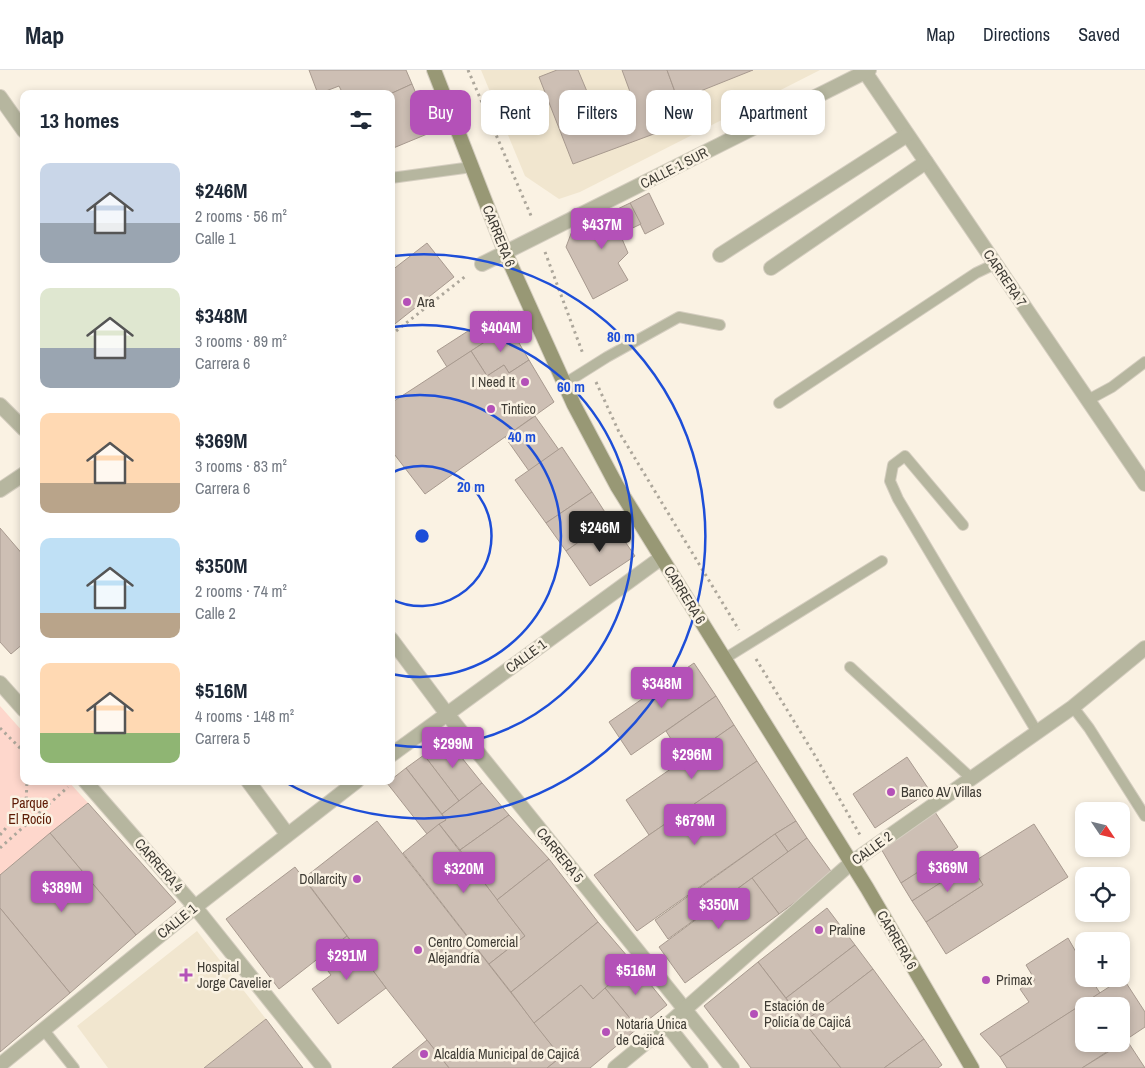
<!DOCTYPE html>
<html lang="en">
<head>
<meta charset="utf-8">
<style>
	body { margin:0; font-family:"Archivo Narrow",sans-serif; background:#f2f2f3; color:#1f2937; height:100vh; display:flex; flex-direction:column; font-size:19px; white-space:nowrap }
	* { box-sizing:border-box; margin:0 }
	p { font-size:16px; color:#747a83 }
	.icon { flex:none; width:28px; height:28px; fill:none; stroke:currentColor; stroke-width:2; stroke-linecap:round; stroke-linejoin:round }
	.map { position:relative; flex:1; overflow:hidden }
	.panel { position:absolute; left:20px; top:20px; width:375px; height:695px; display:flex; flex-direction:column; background:#fff; border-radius:10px; box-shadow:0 2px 8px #0003 }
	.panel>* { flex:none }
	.guide { position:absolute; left:410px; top:20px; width:475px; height:45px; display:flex; gap:10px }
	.needle { width:32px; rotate:125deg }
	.controls { position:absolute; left:1075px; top:732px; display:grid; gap:10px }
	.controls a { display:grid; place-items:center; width:55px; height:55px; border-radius:10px; background:#fff; box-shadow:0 2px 8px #0003; font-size:25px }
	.price { position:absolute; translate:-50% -42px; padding:0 11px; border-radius:5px; background:#b451b8; color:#fff; font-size:16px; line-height:32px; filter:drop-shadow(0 1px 2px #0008) }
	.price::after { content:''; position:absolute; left:50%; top:30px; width:15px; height:11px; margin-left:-8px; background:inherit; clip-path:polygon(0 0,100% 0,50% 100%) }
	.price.active { background:#222; color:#fff }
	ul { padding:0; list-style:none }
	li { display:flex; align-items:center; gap:15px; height:125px; padding:0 20px }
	li span { display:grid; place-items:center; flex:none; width:140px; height:100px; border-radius:10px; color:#555 }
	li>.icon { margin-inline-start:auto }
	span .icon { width:60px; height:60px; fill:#fffc; stroke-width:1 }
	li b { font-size:21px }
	h2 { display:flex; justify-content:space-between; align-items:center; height:60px; padding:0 20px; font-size:21px }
	.tag { padding:0 18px; border-radius:10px; background:#fff; box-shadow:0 2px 8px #0003; font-size:18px; line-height:45px }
	.tag.active { background:#b451b8; color:#fff }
	header { display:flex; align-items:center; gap:30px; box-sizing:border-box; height:70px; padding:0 25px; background:#fff; border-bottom:1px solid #e0e1e3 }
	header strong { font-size:24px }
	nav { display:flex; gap:28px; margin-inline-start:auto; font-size:18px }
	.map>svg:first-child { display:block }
</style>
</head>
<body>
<header>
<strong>Map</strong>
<nav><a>Map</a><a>Directions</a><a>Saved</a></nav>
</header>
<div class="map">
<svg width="1145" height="998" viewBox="0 0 1145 998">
	<rect width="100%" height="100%" fill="#faf2e3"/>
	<g fill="#f1e6cf">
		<polygon points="481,0 820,0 580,122 559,129 525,106"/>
		<polygon points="197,861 266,949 204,998 108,998 77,956"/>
	</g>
	<polygon fill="#fed7cc" points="0,636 24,663 24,711 68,711 88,733 0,805"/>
	<g fill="#cdbfb4" stroke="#a89a8f">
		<polygon points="309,0 406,0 412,14 390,24 343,24 339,16 318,24"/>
		<polygon points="557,0 578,0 596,43 633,30 622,0 667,0 686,52 573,94 539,7"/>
		<polygon points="667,0 753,0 678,30"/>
		<polygon points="412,14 432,62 391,79 391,24 390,24"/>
		<polygon points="649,123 664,154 645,164 630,133"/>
		<polygon points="630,133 641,154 620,164 628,183 618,193 628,210 593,229 566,177 572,161"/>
		<polygon points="427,173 454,207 391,257 391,201"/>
		<polygon points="499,241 509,256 447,297 437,281"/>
		<polygon points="509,256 529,290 509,303 504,295 487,306 471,281"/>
		<polygon points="471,281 487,306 504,295 509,303 529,290 554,332 425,424 391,380 391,333"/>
		<polygon points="535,346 559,380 529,401 505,367"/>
		<polygon points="562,377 592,422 546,453 515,410"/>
		<polygon points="592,422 610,450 566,481 546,453"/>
		<polygon points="610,450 635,486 590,516 566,481"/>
		<polygon points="0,458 24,486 24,573 11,584 0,572"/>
		<polygon points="694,593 716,626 631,685 609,652"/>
		<polygon points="716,626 734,655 684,690 666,661"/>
		<polygon points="734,655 757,691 649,765 626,730"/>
		<polygon points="446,668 482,713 459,731 424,685"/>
		<polygon points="424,685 459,731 442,744 406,698"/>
		<polygon points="907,687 930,721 875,758 853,724"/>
		<polygon points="757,691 796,751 775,764 637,861 594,805 649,765"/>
		<polygon points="406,698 446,750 427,764 387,713"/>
		<polygon points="482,713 509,745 460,780 439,754 446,750 442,744"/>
		<polygon points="88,733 176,832 136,865 50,763"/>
		<polygon points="935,742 958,777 901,813 880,777"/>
		<polygon points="509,745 549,789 497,830 460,780"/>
		<polygon points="377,751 561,987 547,998 449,998 386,918 304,808"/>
		<polygon points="796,751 807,768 788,782 775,764"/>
		<polygon points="439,754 525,866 489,894 403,783"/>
		<polygon points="1034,754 1068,807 946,884 926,852 983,815 970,794"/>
		<polygon points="50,763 136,865 70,923 0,838 0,805"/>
		<polygon points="775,764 788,782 668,869 655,850"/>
		<polygon points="807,768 833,804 779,844 752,808"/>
		<polygon points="951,781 963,799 912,831 901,813"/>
		<polygon points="549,789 598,852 511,922 489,894 525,866 497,830"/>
		<polygon points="970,794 983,815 926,852 912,831"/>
		<polygon points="295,797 347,866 279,919 226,849"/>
		<polygon points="752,808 779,844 685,913 659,877"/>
		<polygon points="0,838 70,923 0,982"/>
		<polygon points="827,838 855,875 786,928 758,892"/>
		<polygon points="598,852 634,894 593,929 581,915 534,953 511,922"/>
		<polygon points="347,866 386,918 338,954 312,919 331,905 318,888"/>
		<polygon points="1068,868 1084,896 1084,909 1091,909 1100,923 1000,987 980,964 1029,932 1020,919 1035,910 1026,895"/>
		<polygon points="855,875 873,899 804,952 786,928"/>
		<polygon points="758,892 804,952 841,998 751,998 704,936"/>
		<polygon points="634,894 667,935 638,958 605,918"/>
		<polygon points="873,899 924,969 884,998 841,998 804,952"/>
		<polygon points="1123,908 1145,942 1145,957 1121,973 1121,936 1084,936 1084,974 1119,974 1082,998 1007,998 1000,987"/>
		<polygon points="581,915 593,929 605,918 638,958 590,998 547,998 561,987 534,953"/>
		<polygon points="266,949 303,998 204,998"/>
		<polygon points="924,969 942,995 938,998 884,998"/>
		<polygon points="1126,969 1145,998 1082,998 1121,974"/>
		<polygon points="427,970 449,998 392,998"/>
	</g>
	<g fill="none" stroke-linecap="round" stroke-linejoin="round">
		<g stroke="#d5cec0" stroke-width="12">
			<g id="service">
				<polyline points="391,108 472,97"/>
				<polyline points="564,314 607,287 679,247 720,255"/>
				<polyline points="1088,330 1112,317 1145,292"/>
				<polyline points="779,333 976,203 995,194"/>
				<polyline points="963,455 905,386 893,395 890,411 898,429 1037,662"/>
				<polyline points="724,589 882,491"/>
				<polyline points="850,597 971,708"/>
				<polyline points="1073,637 1089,658 1145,746"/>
				<polyline points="43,959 74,998"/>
			</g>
		</g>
		<g stroke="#d5cec0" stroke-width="16">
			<g id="minor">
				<polyline points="865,2 1145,414"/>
				<polyline points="0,27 24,61"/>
				<polyline points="720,185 907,65"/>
				<polyline points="482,194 869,0"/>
				<polyline points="771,198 926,92"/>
				<polyline points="0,335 24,359"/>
				<polyline points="0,420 24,404"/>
				<polyline points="391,569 447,644 732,998"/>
				<polyline points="0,613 24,640"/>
				<polyline points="391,685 661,488"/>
				<polyline points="85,711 195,837 324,998"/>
				<polyline points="248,711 287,764"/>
				<polyline points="667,955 701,998"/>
				<polyline points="0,995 195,837 357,711"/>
				<polyline points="615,998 667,955 851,793 1073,637 1145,578"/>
			</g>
		</g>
		<g stroke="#d5cec0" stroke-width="16">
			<polyline id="secondary" points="434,0 505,182 574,335 617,416 867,818 972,998"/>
		</g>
		<g stroke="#ada79b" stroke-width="3" stroke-dasharray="2.5 4" stroke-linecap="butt">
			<polyline points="468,0 532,148"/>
			<polyline points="545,182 583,284"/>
			<polyline points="391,265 467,205"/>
			<polyline points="596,312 619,362 739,560"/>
			<polyline points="756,589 814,684 860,765"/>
			<polyline points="0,658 21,679 24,687"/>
			<polyline points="0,765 26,734 27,711"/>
			<polyline points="0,778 68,717"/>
		</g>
		<use href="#service" stroke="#b6b69f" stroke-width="10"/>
		<use href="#minor" stroke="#b6b69f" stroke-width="14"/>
		<use href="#secondary" stroke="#989875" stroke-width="14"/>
	</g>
	<g fill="none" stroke="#1d4ed8" stroke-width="2.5">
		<path d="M391 403A70 70 0 1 1 391 529"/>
		<path d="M391 328A141 141 0 1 1 391 604"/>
		<path d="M393 257A211 211 0 1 1 393 675"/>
		<path d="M393 186A282 282 0 1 1 283 711"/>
	</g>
	<g fill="#b451b8" stroke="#faf2e3" stroke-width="2">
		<circle cx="407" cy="232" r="5"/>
		<circle cx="525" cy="312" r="5"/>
		<circle cx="491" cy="339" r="5"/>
		<circle cx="891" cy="722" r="5"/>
		<circle cx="357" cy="809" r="5"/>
		<circle cx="819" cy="860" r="5"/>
		<circle cx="418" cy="880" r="5"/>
		<path d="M183.5 897.5h5v5h5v5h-5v5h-5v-5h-5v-5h5z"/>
		<circle cx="986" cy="910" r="5"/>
		<circle cx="754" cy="944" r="5"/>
		<circle cx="606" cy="962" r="5"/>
		<circle cx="424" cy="984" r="5"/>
	</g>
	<g text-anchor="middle" stroke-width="5" stroke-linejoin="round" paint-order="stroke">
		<g font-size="14" fill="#3f3c35" stroke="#faf2e3">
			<text transform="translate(674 98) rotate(-27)" y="5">CALLE 1 SUR</text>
			<text transform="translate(499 166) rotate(68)" y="5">CARRERA 6</text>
			<text transform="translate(1005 208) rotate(56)" y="5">CARRERA 7</text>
			<text transform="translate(685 525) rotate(58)" y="5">CARRERA 6</text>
			<text transform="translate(526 586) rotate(-36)" y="5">CALLE 1</text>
			<text transform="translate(872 778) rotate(-36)" y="5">CALLE 2</text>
			<text transform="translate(560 785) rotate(51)" y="5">CARRERA 5</text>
			<text transform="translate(159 795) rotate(49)" y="5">CARRERA 4</text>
			<text transform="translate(177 851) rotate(-39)" y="5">CALLE 1</text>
			<text transform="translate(897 870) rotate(60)" y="5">CARRERA 6</text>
		</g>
		<g font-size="14" fill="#3f3c35" stroke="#faf2e3" text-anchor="start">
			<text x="417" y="237">Ara</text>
			<text x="515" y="317" text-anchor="end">I Need It</text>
			<text x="501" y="344">Tintico</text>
			<text x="901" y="727">Banco AV Villas</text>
			<text x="347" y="814" text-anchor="end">Dollarcity</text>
			<text x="829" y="865">Praline</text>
			<text x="428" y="877">Centro Comercial<tspan x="428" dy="16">Alejandría</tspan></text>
			<text x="197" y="902">Hospital<tspan x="197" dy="16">Jorge Cavelier</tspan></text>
			<text x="996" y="915">Primax</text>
			<text x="764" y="941">Estación de<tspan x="764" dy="16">Policía de Cajicá</tspan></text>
			<text x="616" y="959">Notaría Única<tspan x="616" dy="16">de Cajicá</tspan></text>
			<text x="434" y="989">Alcaldía Municipal de Cajicá</text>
		</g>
		<g font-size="14" fill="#5d1b05" stroke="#faf2e3">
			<text x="30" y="738">Parque<tspan x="30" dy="16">El Rocío</tspan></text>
		</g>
	</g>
	<circle cx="422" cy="466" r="8" fill="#1d4ed8" stroke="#faf2e3" stroke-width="2.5"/>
	<g font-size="15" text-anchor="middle" font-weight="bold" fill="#1d4ed8" stroke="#faf2e3" stroke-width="5" stroke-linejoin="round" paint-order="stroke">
		<text x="621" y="272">80 m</text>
		<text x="571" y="322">60 m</text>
		<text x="522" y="372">40 m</text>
		<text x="471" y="422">20 m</text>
	</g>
</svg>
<div class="controls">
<a><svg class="needle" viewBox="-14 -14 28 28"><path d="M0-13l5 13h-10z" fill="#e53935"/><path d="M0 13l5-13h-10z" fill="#747a83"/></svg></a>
<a><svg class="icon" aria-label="locate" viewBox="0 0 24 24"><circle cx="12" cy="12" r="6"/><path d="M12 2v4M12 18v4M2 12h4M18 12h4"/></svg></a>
<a>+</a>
<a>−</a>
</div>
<b class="price" style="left:602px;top:180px">$437M</b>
<b class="price" style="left:501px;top:283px">$404M</b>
<b class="price active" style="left:600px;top:483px">$246M</b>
<b class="price" style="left:662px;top:639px">$348M</b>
<b class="price" style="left:453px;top:699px">$299M</b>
<b class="price" style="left:692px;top:710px">$296M</b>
<b class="price" style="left:695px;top:776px">$679M</b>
<b class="price" style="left:948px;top:823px">$369M</b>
<b class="price" style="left:464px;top:824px">$320M</b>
<b class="price" style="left:62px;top:843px">$389M</b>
<b class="price" style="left:719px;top:860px">$350M</b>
<b class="price" style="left:347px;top:911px">$291M</b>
<b class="price" style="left:636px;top:926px">$516M</b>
<div class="guide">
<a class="tag active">Buy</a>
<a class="tag">Rent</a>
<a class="tag">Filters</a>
<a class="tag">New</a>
<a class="tag">Apartment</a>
</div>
<section class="panel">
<h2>13 homes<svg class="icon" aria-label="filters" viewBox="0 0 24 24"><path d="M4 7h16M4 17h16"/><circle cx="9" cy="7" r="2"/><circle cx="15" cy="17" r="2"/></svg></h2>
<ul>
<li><span style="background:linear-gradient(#c9d6e8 60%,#9aa5b1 0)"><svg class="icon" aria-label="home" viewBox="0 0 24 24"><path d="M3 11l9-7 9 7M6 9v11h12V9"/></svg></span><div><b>$246M</b><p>2 rooms · 56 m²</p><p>Calle 1</p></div></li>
<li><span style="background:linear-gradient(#dfe7d0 60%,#9aa5b1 0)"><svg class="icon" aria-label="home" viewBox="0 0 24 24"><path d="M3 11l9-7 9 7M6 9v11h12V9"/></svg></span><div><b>$348M</b><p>3 rooms · 89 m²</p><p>Carrera 6</p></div></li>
<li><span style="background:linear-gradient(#ffd9b3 70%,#b9a48a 0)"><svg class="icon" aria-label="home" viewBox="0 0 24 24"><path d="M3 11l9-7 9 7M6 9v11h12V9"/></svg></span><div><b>$369M</b><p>3 rooms · 83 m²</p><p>Carrera 6</p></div></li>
<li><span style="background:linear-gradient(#bfe0f5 75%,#b9a48a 0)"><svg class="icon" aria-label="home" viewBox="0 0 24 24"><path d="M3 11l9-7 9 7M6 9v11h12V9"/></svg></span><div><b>$350M</b><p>2 rooms · 74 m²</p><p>Calle 2</p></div></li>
<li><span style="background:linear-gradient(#ffd9b3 70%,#8fb573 0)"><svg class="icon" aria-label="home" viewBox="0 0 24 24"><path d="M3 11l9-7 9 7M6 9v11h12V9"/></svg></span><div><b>$516M</b><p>4 rooms · 148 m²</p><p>Carrera 5</p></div></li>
</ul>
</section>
</div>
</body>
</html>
